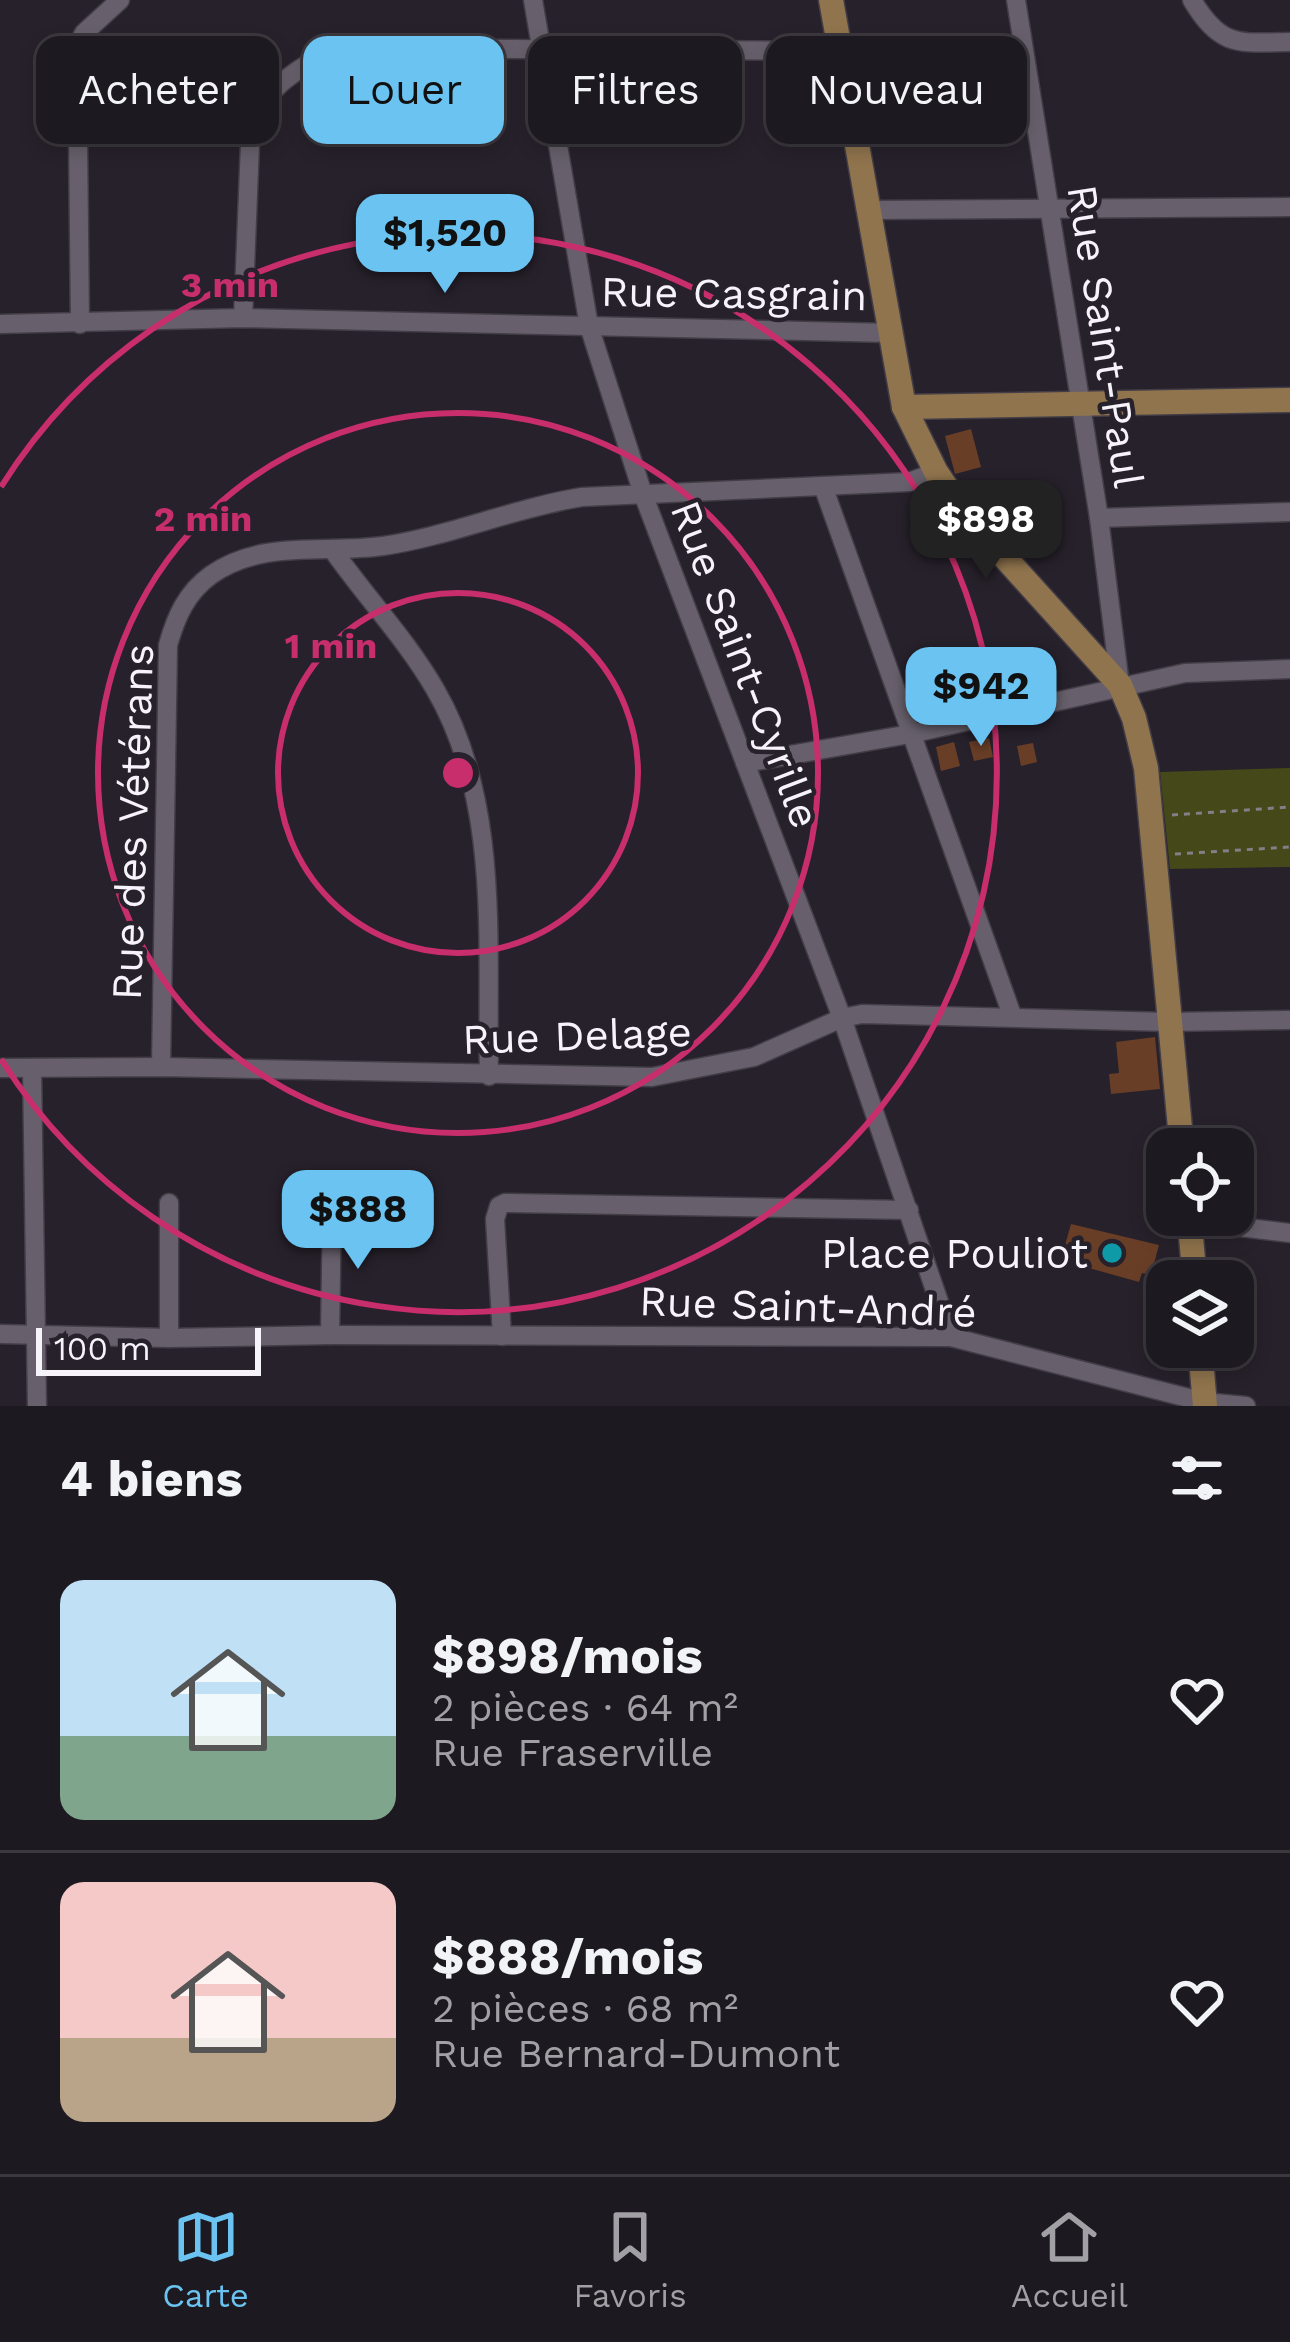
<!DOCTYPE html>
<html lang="fr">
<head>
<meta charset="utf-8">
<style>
	body { margin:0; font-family:"Work Sans",sans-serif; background:#252229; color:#f1f3f6; height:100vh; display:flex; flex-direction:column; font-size:45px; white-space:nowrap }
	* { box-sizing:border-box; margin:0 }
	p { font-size:39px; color:#a0a0a5 }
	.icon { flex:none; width:66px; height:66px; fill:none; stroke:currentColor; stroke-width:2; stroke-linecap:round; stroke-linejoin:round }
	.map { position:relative; height:1406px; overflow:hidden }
	.side { display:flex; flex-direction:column; background:#1d1920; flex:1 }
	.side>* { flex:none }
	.guide { position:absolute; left:36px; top:36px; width:1218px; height:108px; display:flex; gap:24px }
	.controls { position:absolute; left:1146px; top:1128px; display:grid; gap:24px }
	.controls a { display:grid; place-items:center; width:108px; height:108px; border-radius:24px; background:#1d1920; box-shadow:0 6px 18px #0003,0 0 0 3px #3b383e; font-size:60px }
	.scale { position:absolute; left:36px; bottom:30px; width:225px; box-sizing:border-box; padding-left:12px; border:6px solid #f7f3fa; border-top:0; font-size:33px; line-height:42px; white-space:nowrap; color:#f7f3fa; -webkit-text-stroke:9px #27212b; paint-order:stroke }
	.price { position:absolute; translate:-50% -102px; padding:0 27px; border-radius:24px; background:#6ac3f1; color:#111; font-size:39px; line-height:78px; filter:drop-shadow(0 3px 6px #0008) }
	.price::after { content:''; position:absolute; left:50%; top:72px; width:36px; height:27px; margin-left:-18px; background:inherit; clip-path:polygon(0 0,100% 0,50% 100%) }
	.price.current { background:#222; color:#fff }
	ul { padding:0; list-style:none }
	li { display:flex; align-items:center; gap:36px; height:300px; padding:0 60px }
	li+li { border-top:3px solid #3b383e }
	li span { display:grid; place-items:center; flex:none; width:336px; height:240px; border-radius:24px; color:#555 }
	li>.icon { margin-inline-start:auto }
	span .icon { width:144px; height:144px; fill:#fffc; stroke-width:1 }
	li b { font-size:51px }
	h2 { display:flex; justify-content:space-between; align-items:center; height:144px; padding:0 60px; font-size:51px }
	.pill { padding:0 42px; border-radius:24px; background:#1d1920; box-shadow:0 6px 18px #0003,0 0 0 3px #3b383e; font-size:42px; line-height:108px }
	.pill.current { background:#6ac3f1; color:#111 }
	.tabs { display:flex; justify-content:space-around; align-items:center; height:168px; border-top:3px solid #3b383e; background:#1d1920; font-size:33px; color:#a0a0a5 }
	.tabs a { display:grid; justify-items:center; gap:6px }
	.tabs .current { color:#6ac3f1 }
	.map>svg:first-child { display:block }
</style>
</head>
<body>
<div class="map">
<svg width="1290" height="1406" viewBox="0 0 1290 1406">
	<rect width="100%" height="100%" fill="#27212b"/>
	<polygon fill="#454818" points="1290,768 1290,867 1170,869 1160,772"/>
	<g fill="#693e27">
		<polygon points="971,429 981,467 955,474 945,436"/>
		<polygon points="989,738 993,757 974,761 969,742"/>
		<polygon points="954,742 960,766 941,771 936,747"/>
		<polygon points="1033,743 1037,762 1021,766 1017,746"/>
		<polygon points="1155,1037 1160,1089 1111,1094 1109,1074 1119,1073 1116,1042"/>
		<polygon points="1071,1224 1159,1245 1151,1275 1142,1273 1139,1282 1071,1263 1074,1255 1063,1252"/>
	</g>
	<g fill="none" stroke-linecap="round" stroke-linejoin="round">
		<g stroke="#423d46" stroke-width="21">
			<g id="street">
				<polyline points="533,0 589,326 643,494 842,1018 951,1337"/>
				<polyline points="1016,0 1099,518 1120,685"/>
				<path d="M1192,0C1221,48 1238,43 1290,42"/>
				<polyline points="870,210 1290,207"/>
				<path d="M243,318L251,119C273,82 315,52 358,48L840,51"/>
				<polyline points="0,324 243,318 890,333"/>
				<polyline points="80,324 77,46 84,33 120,0"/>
				<polyline points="823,486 1012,1015"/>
				<polyline points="1099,518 1290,512"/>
				<path d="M332,549C365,596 406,639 435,689C502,804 486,948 489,1076"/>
				<polyline points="745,763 910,734 1185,673 1290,669"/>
				<path d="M161,1067L168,645C176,617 186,593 211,575C262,539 325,554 383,546C450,536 514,508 582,497L909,482L936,472"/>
				<polyline points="0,1068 161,1067 652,1077 754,1057 842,1018 862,1014 1168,1022 1290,1020"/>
				<polyline points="32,1068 37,1406"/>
				<polyline points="1190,1221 1290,1233"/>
				<polyline points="0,1334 169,1338 330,1335 951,1337 1204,1402 1246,1406"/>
				<polyline points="330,1335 332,1208"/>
				<polyline points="502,1336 495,1219 499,1206 505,1203 909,1210"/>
				<polyline points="169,1338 169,1203"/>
			</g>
		</g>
		<g stroke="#423d46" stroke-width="27">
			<g id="secondary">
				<polyline points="831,0 904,407 936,472 961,509 1120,685 1134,718 1146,768 1182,1149"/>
				<polyline points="904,407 1290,400"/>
				<polyline points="1189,1215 1195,1281"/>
				<polyline points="1200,1347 1205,1406"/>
			</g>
		</g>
		<g stroke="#847e87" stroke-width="3" stroke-dasharray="6 6" stroke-linecap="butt">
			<polyline points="1172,815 1290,807"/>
			<polyline points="1175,854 1290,847"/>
		</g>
		<use href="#street" stroke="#67606c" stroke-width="18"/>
		<use href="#secondary" stroke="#90744d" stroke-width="24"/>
	</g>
	<g fill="none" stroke="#c72e6b" stroke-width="6">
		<circle cx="458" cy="773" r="180"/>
		<circle cx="458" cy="773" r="360"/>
		<path d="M1 487A539 539 0 1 1 1 1059"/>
	</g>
	<circle fill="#0f9aa8" stroke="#27212b" stroke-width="4.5" cx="1112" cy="1253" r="12"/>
	<g text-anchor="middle" stroke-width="9" stroke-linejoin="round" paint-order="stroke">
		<g font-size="42" fill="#f7f3fa" stroke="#27212b">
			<text transform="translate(734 293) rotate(1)" y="15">Rue Casgrain</text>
			<text transform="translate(1106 336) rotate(81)" y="15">Rue Saint-Paul</text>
			<text transform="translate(746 664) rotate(69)" y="15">Rue Saint-Cyrille</text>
			<text transform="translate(132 822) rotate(-88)" y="15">Rue des Vétérans</text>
			<text transform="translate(577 1035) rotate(-2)" y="15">Rue Delage</text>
			<text transform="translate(808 1306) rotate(2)" y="15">Rue Saint-André</text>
		</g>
		<g font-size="42" fill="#f7f3fa" stroke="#27212b" text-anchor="end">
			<text x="1088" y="1268">Place Pouliot</text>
		</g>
	</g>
	<circle cx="458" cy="773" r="18" fill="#c72e6b" stroke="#27212b" stroke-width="6"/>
	<g font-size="36" text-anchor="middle" font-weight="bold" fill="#c72e6b" stroke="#27212b" stroke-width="9" stroke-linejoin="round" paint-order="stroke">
		<text x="230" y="297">3 min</text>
		<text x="203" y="531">2 min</text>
		<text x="331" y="658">1 min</text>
	</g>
</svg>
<div class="controls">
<a><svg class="icon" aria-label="locate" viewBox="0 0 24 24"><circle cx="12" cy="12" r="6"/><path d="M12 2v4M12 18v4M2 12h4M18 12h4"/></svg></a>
<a><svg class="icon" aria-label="layers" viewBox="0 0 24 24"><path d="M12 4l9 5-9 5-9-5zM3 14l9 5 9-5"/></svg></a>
</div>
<div class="scale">100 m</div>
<b class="price" style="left:445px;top:296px">$1,520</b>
<b class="price current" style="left:986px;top:582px">$898</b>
<b class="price" style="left:981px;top:749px">$942</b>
<b class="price" style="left:358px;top:1272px">$888</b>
<div class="guide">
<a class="pill">Acheter</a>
<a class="pill current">Louer</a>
<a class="pill">Filtres</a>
<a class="pill">Nouveau</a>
</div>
</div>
<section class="side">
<h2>4 biens<svg class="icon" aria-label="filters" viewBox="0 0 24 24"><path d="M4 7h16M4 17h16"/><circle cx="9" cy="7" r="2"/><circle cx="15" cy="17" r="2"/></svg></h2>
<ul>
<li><span style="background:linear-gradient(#bfe0f5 65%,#7fa58c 0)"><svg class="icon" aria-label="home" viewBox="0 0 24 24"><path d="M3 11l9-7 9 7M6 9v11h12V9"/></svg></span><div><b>$898/mois</b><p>2 pièces · 64 m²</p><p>Rue Fraserville</p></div><svg class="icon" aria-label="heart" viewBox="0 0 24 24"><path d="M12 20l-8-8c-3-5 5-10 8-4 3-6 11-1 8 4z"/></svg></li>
<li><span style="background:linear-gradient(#f6c9c9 65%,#b9a48a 0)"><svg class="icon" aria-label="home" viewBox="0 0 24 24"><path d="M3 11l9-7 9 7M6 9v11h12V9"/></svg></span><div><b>$888/mois</b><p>2 pièces · 68 m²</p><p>Rue Bernard-Dumont</p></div><svg class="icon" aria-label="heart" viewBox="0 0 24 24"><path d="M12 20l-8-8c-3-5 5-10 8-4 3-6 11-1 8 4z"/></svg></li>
</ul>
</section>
<nav class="tabs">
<a class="current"><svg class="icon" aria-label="map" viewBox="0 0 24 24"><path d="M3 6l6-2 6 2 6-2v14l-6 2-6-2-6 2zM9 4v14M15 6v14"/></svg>Carte</a>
<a><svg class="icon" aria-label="saved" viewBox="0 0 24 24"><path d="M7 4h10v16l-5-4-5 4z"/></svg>Favoris</a>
<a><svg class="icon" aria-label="home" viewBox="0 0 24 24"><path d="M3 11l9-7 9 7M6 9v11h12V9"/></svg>Accueil</a>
</nav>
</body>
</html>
